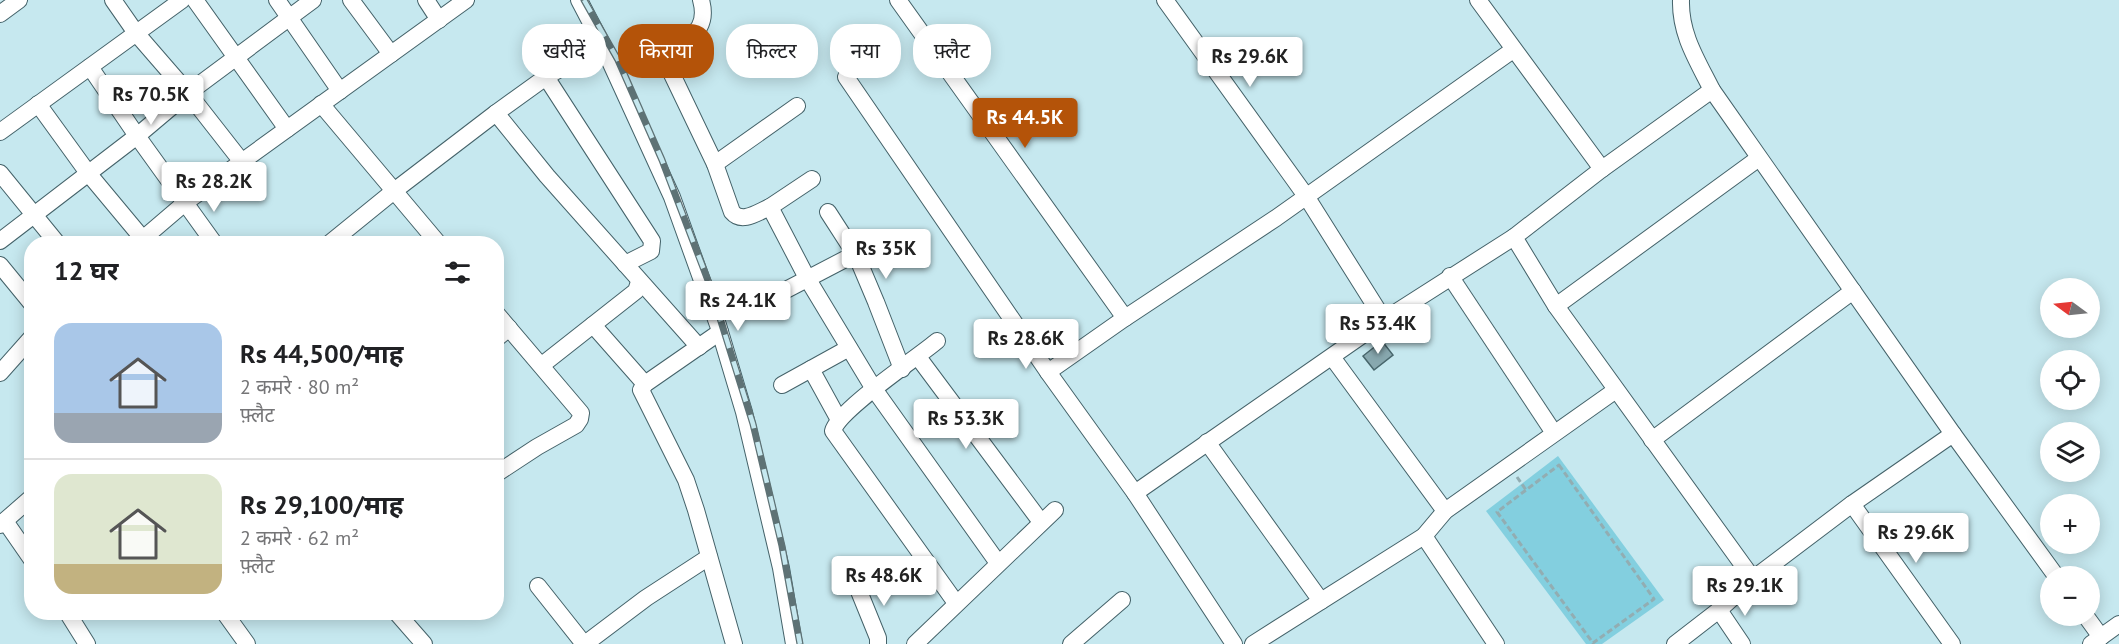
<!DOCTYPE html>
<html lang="hi">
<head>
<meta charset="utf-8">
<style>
	body { margin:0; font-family:"PT Sans","Noto Sans Devanagari",sans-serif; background:#f2f2f2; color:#202124; height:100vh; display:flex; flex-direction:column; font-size:22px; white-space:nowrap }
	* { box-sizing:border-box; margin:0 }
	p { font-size:20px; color:#757577 }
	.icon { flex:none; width:33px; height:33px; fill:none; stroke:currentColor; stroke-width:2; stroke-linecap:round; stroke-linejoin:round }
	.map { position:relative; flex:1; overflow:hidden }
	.sheet { position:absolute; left:24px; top:236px; width:480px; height:384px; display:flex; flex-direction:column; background:#fff; border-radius:24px; box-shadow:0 3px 15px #0003 }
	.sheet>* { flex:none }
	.hud { position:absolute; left:522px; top:24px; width:570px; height:54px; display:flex; gap:12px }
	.needle { width:39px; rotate:285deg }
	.tools { position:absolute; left:2040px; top:278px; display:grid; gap:12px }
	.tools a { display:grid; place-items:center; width:60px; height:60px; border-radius:50%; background:#fff; box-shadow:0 3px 15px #0003; font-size:30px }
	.price { position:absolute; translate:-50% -51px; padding:0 14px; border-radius:6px; background:#fff; color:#222; font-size:20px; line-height:39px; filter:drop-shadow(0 2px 3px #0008) }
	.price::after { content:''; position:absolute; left:50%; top:36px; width:18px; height:14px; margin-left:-9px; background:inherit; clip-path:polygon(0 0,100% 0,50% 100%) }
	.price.on { background:#b45309; color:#fff }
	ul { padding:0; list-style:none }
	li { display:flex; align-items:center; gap:18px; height:150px; padding:0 30px }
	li+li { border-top:2px solid #e0e0e0 }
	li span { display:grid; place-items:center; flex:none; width:168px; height:120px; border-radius:18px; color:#555 }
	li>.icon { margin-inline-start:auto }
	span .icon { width:72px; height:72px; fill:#fffc; stroke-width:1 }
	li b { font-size:26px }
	h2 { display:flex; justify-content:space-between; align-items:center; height:72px; padding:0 30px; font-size:26px }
	.pill { padding:0 21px; border-radius:24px; background:#fff; box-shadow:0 3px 15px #0003; font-size:21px; line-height:54px }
	.pill.on { background:#b45309; color:#fff }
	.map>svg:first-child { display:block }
</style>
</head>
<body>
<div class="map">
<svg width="2119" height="644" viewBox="0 0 2119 644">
	<rect width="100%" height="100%" fill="#c6e8ef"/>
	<polygon fill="#83cfdf" points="1558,456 1664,600 1602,644 1586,644 1486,511"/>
	<polygon fill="#88a8af" stroke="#48666c" stroke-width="1.5" points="1382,341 1393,355 1374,370 1363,356"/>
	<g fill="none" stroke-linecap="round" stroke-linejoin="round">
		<g stroke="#446269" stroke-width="18">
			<g id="minor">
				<polyline points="113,0 136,33 188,93 242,162"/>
				<polyline points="195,0 287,129"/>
				<polyline points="277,0 340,91"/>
				<polyline points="351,0 391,54"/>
				<polyline points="426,0 439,20"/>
				<polyline points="579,0 602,44 672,197 718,325 744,412 781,568 794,644"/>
				<path d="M701,0C713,44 664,37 669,68L715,164L732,212C742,224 758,212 770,207"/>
				<polyline points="898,0 1125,318"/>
				<polyline points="1165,0 1306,196 1384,320"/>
				<polyline points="1478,0 1602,169"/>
				<path d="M1681,0C1680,34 1697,60 1712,90L1953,434L2056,576"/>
				<polyline points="0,14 19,0"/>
				<polyline points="90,67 137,136 214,243"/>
				<polyline points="546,77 652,241 651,251 625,264"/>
				<polyline points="846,77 1048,372 1135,493 1234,644"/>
				<polyline points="38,104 88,173 143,239"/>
				<polyline points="321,104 438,243"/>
				<polyline points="496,113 547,176 699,347"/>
				<polyline points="0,132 182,0"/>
				<polyline points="715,164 797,106"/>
				<polyline points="0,173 57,243"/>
				<polyline points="812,179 770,207 807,278 874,389 998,563"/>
				<polyline points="828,212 857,257 876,302 902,369"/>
				<polyline points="1514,237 1556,306 1753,579"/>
				<polyline points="0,241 137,136 188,93 313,0"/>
				<polyline points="138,243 186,202 466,0"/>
				<polyline points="330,243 394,191 496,113 546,77 602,44"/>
				<polyline points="0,265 32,304"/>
				<polyline points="1450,276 1554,433"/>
				<polyline points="761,303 855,254"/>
				<polyline points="1556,306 1759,158"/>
				<polyline points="496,313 581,413 580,419 576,425 537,447 496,474"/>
				<polyline points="593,325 645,384"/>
				<polyline points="720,332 645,384 641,390 686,480 696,510 734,644"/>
				<polyline points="496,339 509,328"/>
				<path d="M937,341C917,358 838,410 833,431L956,603"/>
				<polyline points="918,357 1041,522"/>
				<polyline points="1332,357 1445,511"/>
				<polyline points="542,365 636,291 639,282"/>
				<polyline points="811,369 839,420"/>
				<polyline points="1048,372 1125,318 1276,218 1513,50"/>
				<polyline points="0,373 32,337"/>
				<polyline points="782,385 849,348"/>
				<polyline points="1652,440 1853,291"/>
				<polyline points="1207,442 1321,601"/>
				<polyline points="1135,493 1384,320 1514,237 1602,169 1712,90"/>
				<polyline points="1852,504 1952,644"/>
				<polyline points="5,521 32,560"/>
				<polyline points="0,525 32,497"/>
				<polyline points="1424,536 1496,644"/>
				<polyline points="852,574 878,638 878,644"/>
				<polyline points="538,586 584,644"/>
				<polyline points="1719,610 1742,644"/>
				<polyline points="67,612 87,644"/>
				<polyline points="224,612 247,644"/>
				<polyline points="396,612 424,644"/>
				<polyline points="2085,615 2101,637"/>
				<polyline points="585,644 646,598 709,557"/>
				<polyline points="915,644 1055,510"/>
				<polyline points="1071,644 1122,600"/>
				<polyline points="1253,644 1424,536 1445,511 1616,390"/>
				<polyline points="1675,644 1719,610 1753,579 1852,504 1953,434"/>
				<polyline points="2091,644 2119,624"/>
			</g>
		</g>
		<g stroke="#92adb2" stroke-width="3" stroke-dasharray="6 3" stroke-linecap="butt">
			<polygon points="1559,465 1654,599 1593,643 1497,512"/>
			<polyline points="1517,477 1526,490"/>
		</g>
		<use href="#minor" stroke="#fff" stroke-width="16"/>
		<g stroke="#5e7275" stroke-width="7">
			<polyline id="rail" points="584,0 618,60 662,160 709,283 753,424 782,546 800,644"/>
		</g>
		<use href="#rail" stroke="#c6e8ef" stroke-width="4.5" stroke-dasharray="14" stroke-linecap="butt"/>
	</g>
</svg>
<div class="tools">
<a><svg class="needle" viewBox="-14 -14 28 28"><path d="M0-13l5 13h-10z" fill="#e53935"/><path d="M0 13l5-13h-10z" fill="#757577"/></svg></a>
<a><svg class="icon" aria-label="locate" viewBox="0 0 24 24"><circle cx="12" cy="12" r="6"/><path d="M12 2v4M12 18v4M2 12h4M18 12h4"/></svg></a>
<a><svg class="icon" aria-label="layers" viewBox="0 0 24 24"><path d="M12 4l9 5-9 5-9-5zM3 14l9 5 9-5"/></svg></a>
<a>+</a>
<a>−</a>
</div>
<b class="price" style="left:1250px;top:88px">Rs 29.6K</b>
<b class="price" style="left:151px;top:126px">Rs 70.5K</b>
<b class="price on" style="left:1025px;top:149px">Rs 44.5K</b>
<b class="price" style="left:214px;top:213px">Rs 28.2K</b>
<b class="price" style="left:886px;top:280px">Rs 35K</b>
<b class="price" style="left:738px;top:332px">Rs 24.1K</b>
<b class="price" style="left:1378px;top:355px">Rs 53.4K</b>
<b class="price" style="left:1026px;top:370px">Rs 28.6K</b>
<b class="price" style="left:966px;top:450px">Rs 53.3K</b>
<b class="price" style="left:1916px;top:564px">Rs 29.6K</b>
<b class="price" style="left:884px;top:607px">Rs 48.6K</b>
<b class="price" style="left:1745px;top:617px">Rs 29.1K</b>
<div class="hud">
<a class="pill">खरीदें</a>
<a class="pill on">किराया</a>
<a class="pill">फ़िल्टर</a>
<a class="pill">नया</a>
<a class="pill">फ़्लैट</a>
</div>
<section class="sheet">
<h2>12 घर<svg class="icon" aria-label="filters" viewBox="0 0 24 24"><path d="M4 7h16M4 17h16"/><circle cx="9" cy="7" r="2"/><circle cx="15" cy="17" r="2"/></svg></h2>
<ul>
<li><span style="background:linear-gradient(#a9c7e8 75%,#9aa5b1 0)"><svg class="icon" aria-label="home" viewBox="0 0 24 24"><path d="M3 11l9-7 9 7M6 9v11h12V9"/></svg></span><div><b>Rs 44,500/माह</b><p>2 कमरे · 80 m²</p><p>फ़्लैट</p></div></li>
<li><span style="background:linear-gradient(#dfe7d0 75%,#c2b280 0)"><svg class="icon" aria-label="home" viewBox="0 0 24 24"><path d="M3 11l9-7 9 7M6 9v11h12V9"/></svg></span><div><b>Rs 29,100/माह</b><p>2 कमरे · 62 m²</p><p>फ़्लैट</p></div></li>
</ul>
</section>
</div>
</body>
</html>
